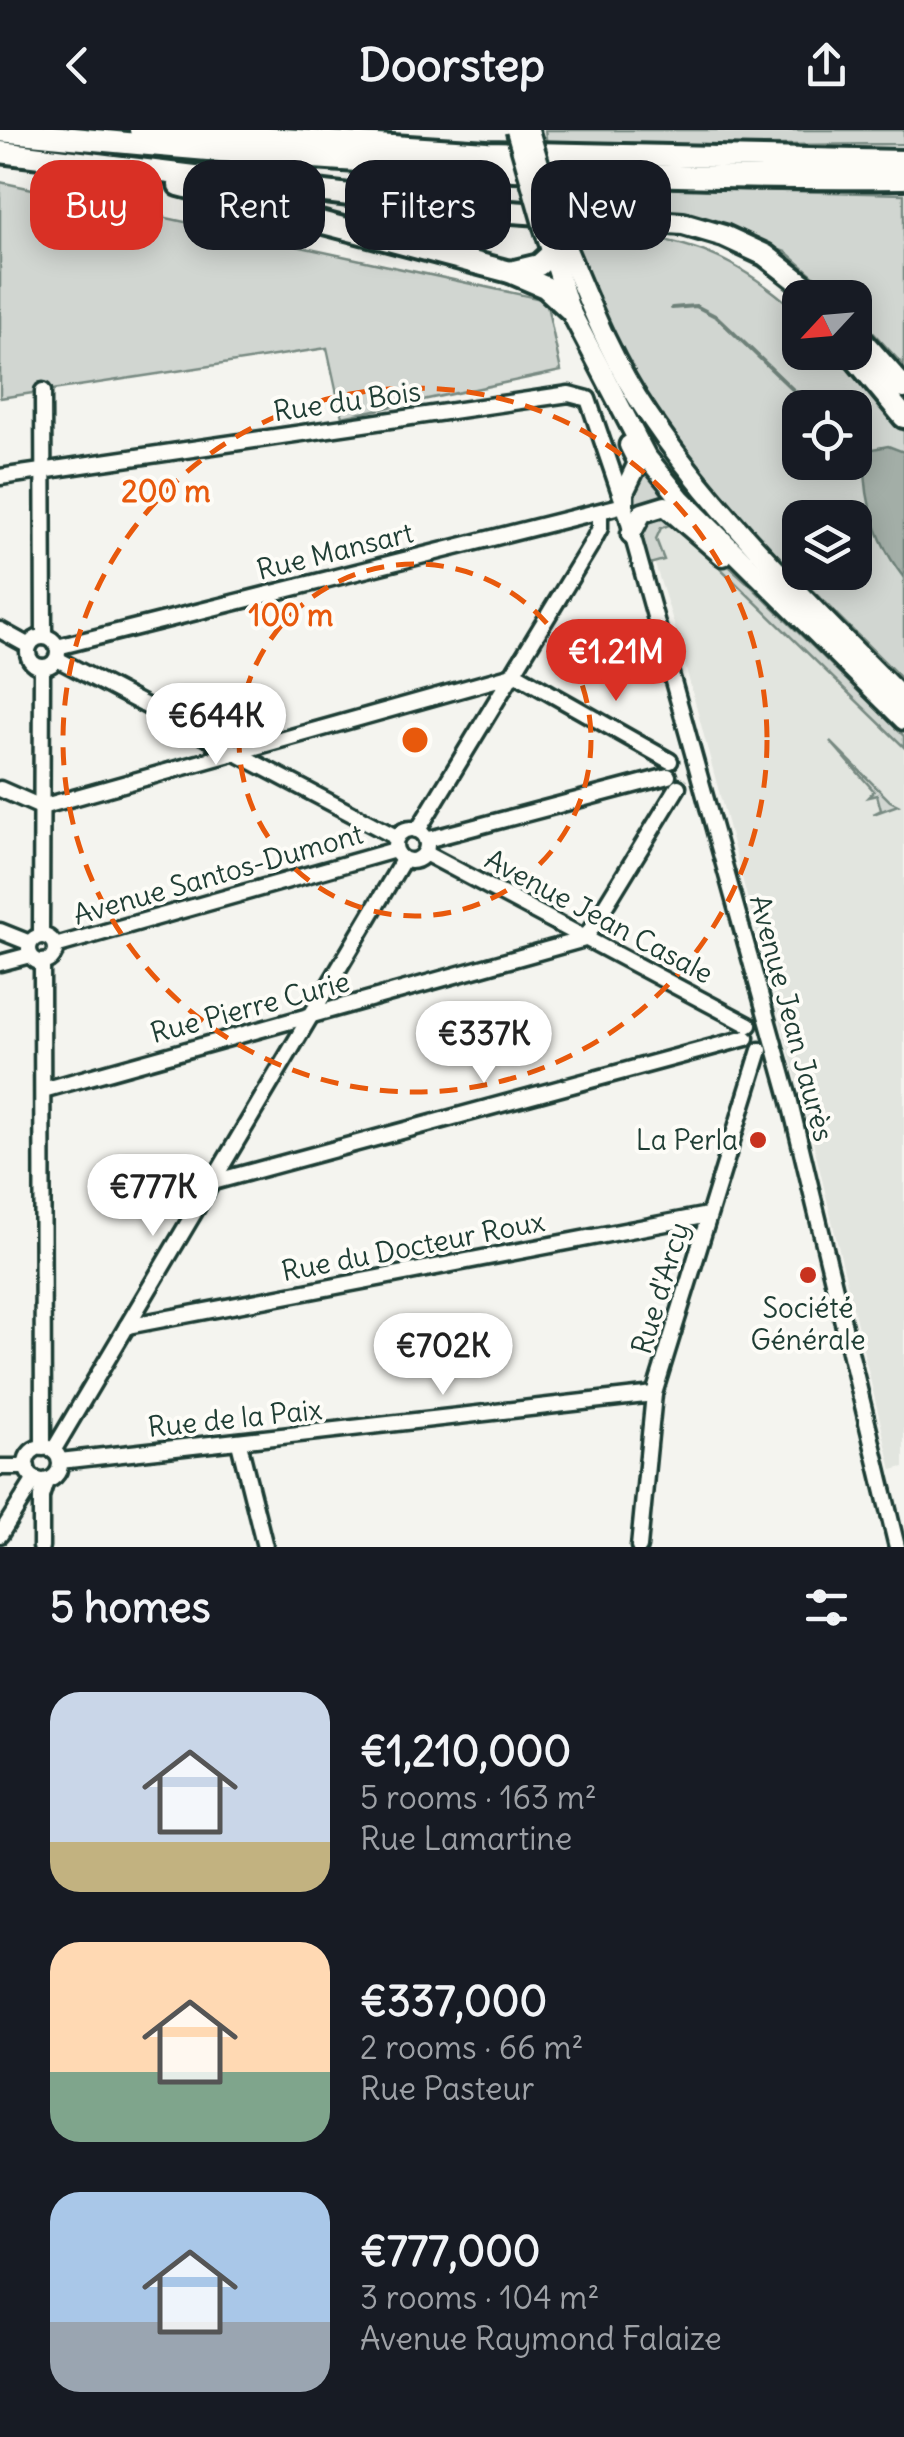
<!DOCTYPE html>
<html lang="en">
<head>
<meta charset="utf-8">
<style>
	body { margin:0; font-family:Delius,sans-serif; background:#242831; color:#f1f3f6; height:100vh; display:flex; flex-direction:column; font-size:38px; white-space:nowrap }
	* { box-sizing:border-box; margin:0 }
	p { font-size:32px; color:#9ea1a6 }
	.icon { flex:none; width:55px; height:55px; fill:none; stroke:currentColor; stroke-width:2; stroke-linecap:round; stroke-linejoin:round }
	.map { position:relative; height:1417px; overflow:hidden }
	.side { display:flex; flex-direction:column; background:#171b24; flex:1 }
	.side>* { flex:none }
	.top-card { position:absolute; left:30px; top:30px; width:845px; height:90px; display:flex; gap:20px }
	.needle { width:65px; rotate:244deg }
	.tools { position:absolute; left:782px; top:150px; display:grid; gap:20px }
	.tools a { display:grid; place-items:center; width:90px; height:90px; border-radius:20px; background:#171b24; box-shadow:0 5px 25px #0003; font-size:50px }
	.price { position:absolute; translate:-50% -85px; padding:0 22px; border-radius:35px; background:#fff; color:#222; font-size:32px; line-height:65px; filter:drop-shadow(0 2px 5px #0008) }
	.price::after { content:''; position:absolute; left:50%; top:60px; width:30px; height:22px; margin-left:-15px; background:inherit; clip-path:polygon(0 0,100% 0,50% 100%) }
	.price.current { background:#d93025; color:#fff }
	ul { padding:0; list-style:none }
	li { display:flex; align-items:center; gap:30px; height:250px; padding:0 50px }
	li span { display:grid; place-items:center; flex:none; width:280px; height:200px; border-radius:30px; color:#555 }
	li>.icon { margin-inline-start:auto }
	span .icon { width:120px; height:120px; fill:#fffc; stroke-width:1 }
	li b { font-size:42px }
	h2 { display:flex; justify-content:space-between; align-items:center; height:120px; padding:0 50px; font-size:42px }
	.pill { padding:0 35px; border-radius:30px; background:#171b24; box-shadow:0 5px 25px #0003; font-size:35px; line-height:90px }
	.pill.current { background:#d93025; color:#fff }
	header { display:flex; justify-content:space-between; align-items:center; height:130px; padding:0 50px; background:#171b24; font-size:45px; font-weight:800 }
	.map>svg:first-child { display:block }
</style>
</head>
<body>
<header><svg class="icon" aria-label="back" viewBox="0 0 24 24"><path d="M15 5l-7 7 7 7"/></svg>Doorstep<svg class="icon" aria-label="share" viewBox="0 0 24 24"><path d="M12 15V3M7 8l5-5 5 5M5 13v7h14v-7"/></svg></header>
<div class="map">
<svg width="904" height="1417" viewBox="0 0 904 1417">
	<rect width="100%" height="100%" fill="#f4f4ef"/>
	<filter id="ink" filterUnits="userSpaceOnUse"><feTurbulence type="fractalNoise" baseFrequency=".01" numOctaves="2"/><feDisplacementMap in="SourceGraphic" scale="20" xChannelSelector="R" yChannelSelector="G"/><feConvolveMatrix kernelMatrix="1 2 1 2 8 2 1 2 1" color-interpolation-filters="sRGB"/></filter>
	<g filter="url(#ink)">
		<polygon fill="#e2e5df" points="645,337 904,599 904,1337 892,1340 815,1020 674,494 634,369"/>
		<g fill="#d1d6d1" stroke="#788a82" stroke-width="2.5" fill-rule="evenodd">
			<polygon points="545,0 904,0 904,14 547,17"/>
			<polygon points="0,52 546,170 561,241 342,287 327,218 0,268"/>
			<polygon points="558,55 904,64 904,236 855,183 855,168 838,167 786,122 671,82 564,77"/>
			<path d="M565,93C672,111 716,109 800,184V222L835,223L904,298V551C796,442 671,335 603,194C588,162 578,126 565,93ZM800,278H855V332H800ZM800,388H855V442H800Z"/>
			<polygon points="645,336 690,389 661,368 637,378 633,369"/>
			<polygon points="657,382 683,395 748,453 904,606 904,617 674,393 661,398 656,409 664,430 646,435 642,398"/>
			<polygon points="830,611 890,671 898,675 873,684 881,680 877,665 868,667 874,661"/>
		</g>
		<path fill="#a3aea7" stroke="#6e8179" stroke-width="2.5" d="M888,316L904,322V448C877,413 864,373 865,328L873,319Z"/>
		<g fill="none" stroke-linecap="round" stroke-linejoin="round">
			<g stroke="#6e8179" stroke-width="4">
				<polyline points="672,178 696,176 717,187 812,278"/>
				<polyline points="855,318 867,330"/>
			</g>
			<g stroke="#1f3d34" stroke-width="21">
				<g id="minor">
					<polyline points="43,261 44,507"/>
					<polyline points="0,347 569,264 588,269 624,375 789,968 897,1417"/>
					<polyline points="0,500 29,516"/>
					<circle cx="43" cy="522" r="15"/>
					<polyline points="57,517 624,375"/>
					<polyline points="57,529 396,707"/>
					<polyline points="0,659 41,677 516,544 670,631"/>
					<circle cx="411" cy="715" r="16"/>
					<polyline points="418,700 592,413 600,398 600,384"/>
					<polyline points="426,710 668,646"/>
					<polyline points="425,723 749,895"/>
					<polyline points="0,801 30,813"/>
					<polyline points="41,805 42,537"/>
					<circle cx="42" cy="819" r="13"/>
					<polyline points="55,816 395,720"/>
					<polyline points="42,832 43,1318"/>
					<polyline points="0,833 30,825"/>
					<polyline points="43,960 585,809 678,657"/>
					<polyline points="213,1052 746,908"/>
					<polyline points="127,1196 708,1085"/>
					<polyline points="239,1313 265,1417"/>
					<circle cx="43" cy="1334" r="17"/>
					<polyline points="53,1321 403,730"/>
					<polyline points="60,1331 654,1264"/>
					<polyline points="0,1337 27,1337"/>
					<polyline points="0,1405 35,1349"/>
					<polyline points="41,1417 41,1367 46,1351"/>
					<polyline points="639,1417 654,1264 760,920"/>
				</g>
			</g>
			<g stroke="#1f3d34" stroke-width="25">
				<g id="major">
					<polyline points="544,98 570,180 646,326 681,369 904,590"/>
					<path d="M558,98C585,162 609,227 648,284C720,391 815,479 904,570"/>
					<polyline points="624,375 624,362 638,333 629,315"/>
					<polyline points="631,404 642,383 665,376 723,426"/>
				</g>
			</g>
			<g stroke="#1f3d34" stroke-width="28">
				<g id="highway">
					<polyline points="140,0 487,22 904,31"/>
					<path d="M0,1C300,31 602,51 904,48"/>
					<polyline points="0,22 455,78 683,94 724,106 765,125 820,168"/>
					<polyline points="179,55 510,142 545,157 570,180"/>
					<polyline points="510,142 539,135 551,124"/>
					<polyline points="855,203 904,258"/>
					<polyline points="850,222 904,287"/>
				</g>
			</g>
			<use href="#minor" stroke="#fdfcf7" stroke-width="14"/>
			<use href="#major" stroke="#fdfcf7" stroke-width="18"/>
			<use href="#highway" stroke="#fdfcf7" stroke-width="20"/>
			<g stroke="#1f3d34" stroke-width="25" stroke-linecap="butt">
				<g id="major-bridge">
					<polyline points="516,0 544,98"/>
					<polyline points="529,0 558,98"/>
				</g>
			</g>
			<use href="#major-bridge" stroke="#fdfcf7" stroke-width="18"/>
		</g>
	</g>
	<g fill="none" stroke="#e8590c" stroke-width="5" stroke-dasharray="18 12">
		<circle cx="415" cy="610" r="176"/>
		<circle cx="415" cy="610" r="352"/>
	</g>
	<g fill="#c8321e" stroke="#fdfcf7" stroke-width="4">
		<circle cx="758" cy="1010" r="10"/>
		<circle cx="808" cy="1145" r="10"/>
	</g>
	<g text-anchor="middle" stroke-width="8" stroke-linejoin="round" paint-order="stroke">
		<g font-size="28" fill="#1f3d34" stroke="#fdfcf7">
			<text transform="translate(347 271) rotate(-8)" y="10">Rue du Bois</text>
			<text transform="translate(335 421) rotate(-14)" y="10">Rue Mansart</text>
			<text transform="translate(218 744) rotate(-16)" y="10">Avenue Santos-Dumont</text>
			<text transform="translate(599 786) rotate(28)" y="10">Avenue Jean Casale</text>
			<text transform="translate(250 877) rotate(-15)" y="10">Rue Pierre Curie</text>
			<text transform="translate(792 888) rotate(75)" y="10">Avenue Jean Jaurès</text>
			<text transform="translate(413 1116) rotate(-11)" y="10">Rue du Docteur Roux</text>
			<text transform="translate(660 1158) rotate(-73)" y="10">Rue d'Arcy</text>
			<text transform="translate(235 1288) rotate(-6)" y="10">Rue de la Paix</text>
		</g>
		<g font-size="28" fill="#1f3d34" stroke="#fdfcf7" text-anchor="end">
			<text x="738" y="1020">La Perla</text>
			<text x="808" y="1188" text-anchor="middle">Société<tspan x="808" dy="32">Générale</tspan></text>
		</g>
	</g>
	<circle cx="415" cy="610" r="15" fill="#e8590c" stroke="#fdfcf7" stroke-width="5"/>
	<g font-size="30" text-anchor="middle" font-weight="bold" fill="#e8590c" stroke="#fdfcf7" stroke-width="8" stroke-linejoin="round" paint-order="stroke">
		<text x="166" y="372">200 m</text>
		<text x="291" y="496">100 m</text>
	</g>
</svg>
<div class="tools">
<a><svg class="needle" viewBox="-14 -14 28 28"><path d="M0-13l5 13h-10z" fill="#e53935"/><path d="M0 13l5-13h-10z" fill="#9ea1a6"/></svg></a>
<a><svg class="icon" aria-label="locate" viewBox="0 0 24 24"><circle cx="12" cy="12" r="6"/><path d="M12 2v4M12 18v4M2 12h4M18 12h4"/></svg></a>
<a><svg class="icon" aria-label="layers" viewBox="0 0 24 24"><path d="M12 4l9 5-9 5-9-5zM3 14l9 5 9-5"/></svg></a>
</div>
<b class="price current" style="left:616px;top:574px">€1.21M</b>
<b class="price" style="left:216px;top:638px">€644K</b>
<b class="price" style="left:484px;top:956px">€337K</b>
<b class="price" style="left:153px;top:1109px">€777K</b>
<b class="price" style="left:443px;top:1268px">€702K</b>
<div class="top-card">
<a class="pill current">Buy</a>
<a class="pill">Rent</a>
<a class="pill">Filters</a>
<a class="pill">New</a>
</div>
</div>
<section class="side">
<h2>5 homes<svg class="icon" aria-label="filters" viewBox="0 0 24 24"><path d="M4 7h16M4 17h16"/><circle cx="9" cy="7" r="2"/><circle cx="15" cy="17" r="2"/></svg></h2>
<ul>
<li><span style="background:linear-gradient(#c9d6e8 75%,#c2b280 0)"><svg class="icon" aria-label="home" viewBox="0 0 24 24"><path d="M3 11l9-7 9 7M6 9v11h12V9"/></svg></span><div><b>€1,210,000</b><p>5 rooms · 163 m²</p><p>Rue Lamartine</p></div></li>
<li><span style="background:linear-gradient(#ffd9b3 65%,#7fa58c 0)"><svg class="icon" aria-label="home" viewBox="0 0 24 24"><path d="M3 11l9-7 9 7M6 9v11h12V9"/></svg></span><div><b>€337,000</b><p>2 rooms · 66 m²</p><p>Rue Pasteur</p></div></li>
<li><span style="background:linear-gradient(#a9c7e8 65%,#9aa5b1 0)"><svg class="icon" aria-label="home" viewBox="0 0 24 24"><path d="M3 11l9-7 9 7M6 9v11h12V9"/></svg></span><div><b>€777,000</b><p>3 rooms · 104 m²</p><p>Avenue Raymond Falaize</p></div></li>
</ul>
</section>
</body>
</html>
